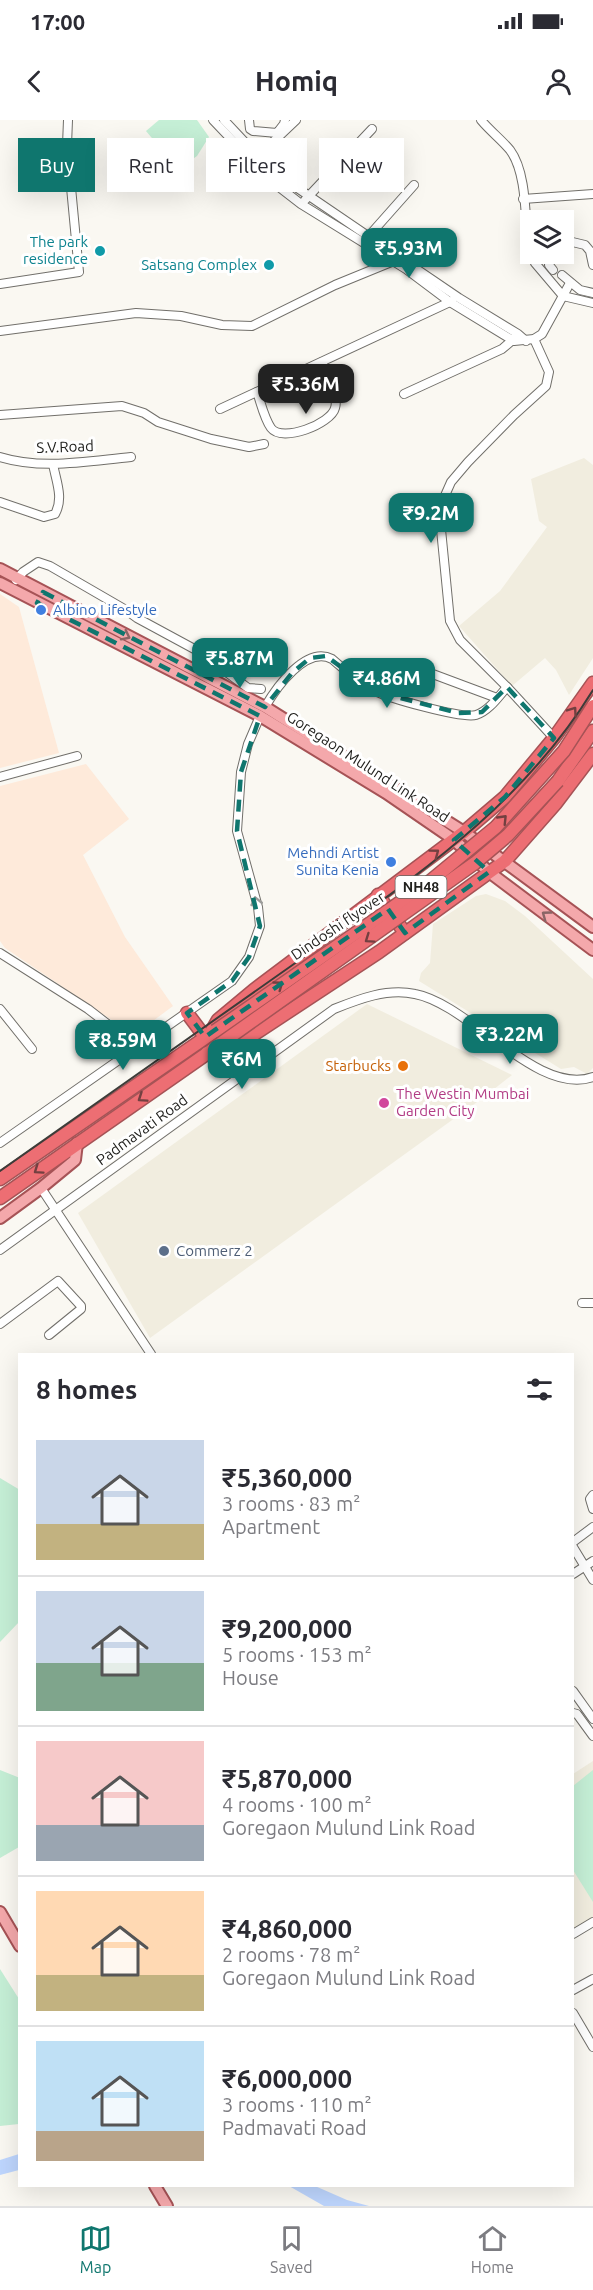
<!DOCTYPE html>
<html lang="en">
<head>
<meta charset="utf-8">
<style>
	body { margin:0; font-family:Ubuntu,sans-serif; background:#f2f2f3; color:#2b2b33; height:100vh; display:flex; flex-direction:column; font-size:22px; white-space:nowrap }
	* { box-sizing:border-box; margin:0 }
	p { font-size:20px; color:#7c7c81 }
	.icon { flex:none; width:33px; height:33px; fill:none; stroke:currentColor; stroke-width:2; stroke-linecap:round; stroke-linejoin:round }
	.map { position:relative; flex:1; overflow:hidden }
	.details { position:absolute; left:18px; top:1233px; width:556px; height:834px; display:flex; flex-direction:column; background:#fff; border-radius:0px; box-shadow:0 6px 24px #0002 }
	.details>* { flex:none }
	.banner { position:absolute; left:18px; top:18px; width:558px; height:54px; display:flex; gap:12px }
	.controls { position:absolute; left:520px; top:90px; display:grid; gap:12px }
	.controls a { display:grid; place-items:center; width:54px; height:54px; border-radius:0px; background:#fff; box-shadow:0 6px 24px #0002; font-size:30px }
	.price { position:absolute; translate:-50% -51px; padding:0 14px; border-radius:12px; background:#0f766e; color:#fff; font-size:20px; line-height:39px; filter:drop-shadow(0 2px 3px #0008) }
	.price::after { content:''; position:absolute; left:50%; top:36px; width:18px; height:14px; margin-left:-9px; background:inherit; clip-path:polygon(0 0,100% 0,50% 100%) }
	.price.current { background:#222; color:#fff }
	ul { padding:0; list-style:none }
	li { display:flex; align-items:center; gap:18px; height:150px; padding:0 18px }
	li+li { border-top:2px solid #e1e1e2 }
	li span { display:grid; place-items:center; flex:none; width:168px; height:120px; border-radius:0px; color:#555 }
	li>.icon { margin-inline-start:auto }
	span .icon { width:72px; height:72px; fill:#fffc; stroke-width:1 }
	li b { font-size:26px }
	h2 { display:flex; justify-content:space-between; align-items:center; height:72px; padding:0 18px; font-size:26px }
	.chip { padding:0 21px; border-radius:0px; background:#fff; box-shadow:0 6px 24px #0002; font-size:21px; line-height:54px }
	.chip.current { background:#0f766e; color:#fff }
	.status { display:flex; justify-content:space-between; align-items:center; height:42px; padding:0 30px; background:#fff; direction:ltr }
	.status svg { height:16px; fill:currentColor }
	header { display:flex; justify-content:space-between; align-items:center; height:78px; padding:0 18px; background:#fff; font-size:27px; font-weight:700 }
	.tabs { display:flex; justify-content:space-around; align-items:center; height:84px; border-top:2px solid #e1e1e2; background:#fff; font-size:16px; color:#7c7c81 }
	.tabs a { display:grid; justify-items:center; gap:3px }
	.tabs .current { color:#0f766e }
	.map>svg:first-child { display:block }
</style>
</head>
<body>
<div class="status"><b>17:00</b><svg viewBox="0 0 49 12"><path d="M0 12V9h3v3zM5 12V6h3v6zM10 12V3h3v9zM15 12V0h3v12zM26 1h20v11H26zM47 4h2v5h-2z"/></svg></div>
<header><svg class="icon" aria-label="back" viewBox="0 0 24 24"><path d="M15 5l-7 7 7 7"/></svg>Homiq<svg class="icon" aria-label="person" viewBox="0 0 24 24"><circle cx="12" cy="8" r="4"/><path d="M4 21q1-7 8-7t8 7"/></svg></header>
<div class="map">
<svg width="593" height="2086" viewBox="0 0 593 2086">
	<rect width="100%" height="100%" fill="#faf8f2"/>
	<g fill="#f1eddf">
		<polygon points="584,338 593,345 593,538 569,575 556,550 545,538 512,566 459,506 500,471 547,407 539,401 531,359"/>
		<polygon points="486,774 505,781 525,796 593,859 593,948 587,954 574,947 561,949 419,861 421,853 430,843 433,804 476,776"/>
		<polygon points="367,884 512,955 484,977 150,1218 78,1093"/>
		<polygon points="593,1641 593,1799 573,1812 573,1654"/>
	</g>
	<g fill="#feeada">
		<polygon points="0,474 19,487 59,633 0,648"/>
		<polygon points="86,644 129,699 83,735 125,817 173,886 134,915 5,828 0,821 0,666"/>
	</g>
	<g fill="#c5efd6">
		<polygon points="159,0 197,0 209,17 197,36 178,49 146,11"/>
		<path d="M148,48L154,49L158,55L157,62C149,67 145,72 136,71L133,65L135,56L146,53Z"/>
		<polygon points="0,1358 20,1370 19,1502 0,1522"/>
		<polygon points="0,1650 20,1658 19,1727 0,1738"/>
		<polygon points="593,1650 593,1782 573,1750 573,1666"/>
		<polygon points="0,1849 19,1879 19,2004 0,2006"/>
	</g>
	<g fill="#bed6fe">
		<polygon points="19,2034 19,2050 0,2055 0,2040"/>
		<polygon points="289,2066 315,2066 347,2080 369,2086 324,2086"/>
	</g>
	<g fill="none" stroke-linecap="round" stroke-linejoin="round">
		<g stroke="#716f6a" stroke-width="10">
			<g id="minor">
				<polyline points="213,0 270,60 301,84 406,149 450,182 514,221 534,219 542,214 570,163"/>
				<polyline points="224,0 271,50 459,178 518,214 526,221"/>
				<polyline points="249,0 250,9 253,11 277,13 284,4 285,0"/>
				<path d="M481,0C490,11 501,19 510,30C527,53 525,97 528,126L531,133"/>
				<polyline points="256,38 296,0"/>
				<polyline points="523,79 593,74"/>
				<polyline points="305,80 372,9"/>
				<polyline points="367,118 414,65"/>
				<polyline points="564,120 585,125 590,131 593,145"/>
				<polyline points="531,134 535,143 563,176"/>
				<polyline points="550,134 549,145 553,150"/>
				<polyline points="562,155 580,170 593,173"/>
				<polyline points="0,164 79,152 67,25 68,0"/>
				<polyline points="563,176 593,183"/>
				<polyline points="0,211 136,193 181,196 222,205 252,206 335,165 401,138"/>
				<polyline points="534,219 549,252 546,266 514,295 468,342 451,362 439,389 450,501 460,520 507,567 554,618"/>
				<path d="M257,272C261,283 264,298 271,308C282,323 331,304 335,288C339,275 327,255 322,242"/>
				<polyline points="404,274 502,229 516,217"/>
				<polyline points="220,289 452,181"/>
				<polyline points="0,295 122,286 144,293 158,302 211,319 249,327 264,324"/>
				<path d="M0,337C42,350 88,341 131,337"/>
				<path d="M0,382L44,397L55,394C64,378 56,361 53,344"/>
				<polyline points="16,460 23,452 38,442 50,446 126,490 137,498 198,531 248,568 261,569"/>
				<polyline points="414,547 497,578"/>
				<path d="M265,587C276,568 306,525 332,539C345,550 358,562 373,570C388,578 462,599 476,595C489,591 499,576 507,567"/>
				<polyline points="0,657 77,636"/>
				<polyline points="0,833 88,889 136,926"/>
				<polyline points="0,889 32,929"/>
				<polyline points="0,1023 232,861 249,837 260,806 258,787 237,711 241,652 248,624 260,596"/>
				<polyline points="41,1068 151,1234"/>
				<path d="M0,1130L334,889C359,879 387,868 415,874C469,884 538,977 593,957"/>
				<polyline points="582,1183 593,1183"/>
				<polyline points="0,1204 58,1161 81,1186 81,1189 49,1215"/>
				<polyline points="593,1375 590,1379 593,1389"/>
				<polyline points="573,1422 593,1407"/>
				<polyline points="573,1427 593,1460"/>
				<polyline points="573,1454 593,1441"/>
				<polyline points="573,1571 593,1599"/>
				<polyline points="573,1593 577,1594 593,1616"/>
				<polyline points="573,1814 593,1802"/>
				<polyline points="573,1870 593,1859"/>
				<polyline points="573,1893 593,1927"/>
			</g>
		</g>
		<g stroke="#a65356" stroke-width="14">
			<g id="major">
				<polyline points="0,449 265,587 464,712 593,807"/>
				<polyline points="0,463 260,596 386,673 453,719 489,752 593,830"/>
				<polyline points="0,1098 41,1068 75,1040 77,1023"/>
				<polyline points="0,1792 20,1826"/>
				<polyline points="155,2066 167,2086"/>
			</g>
		</g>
		<g stroke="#a65356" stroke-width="15">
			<g id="highway">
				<polyline points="558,661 593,611"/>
				<polyline points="378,775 405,813"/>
				<polyline points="187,893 205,917"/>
				<polyline points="210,914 218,900 254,870 464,712 505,677 554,618 593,563"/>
				<polyline points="207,933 224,934 379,832 505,741 556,683 593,634"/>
				<polyline points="0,1059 215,911"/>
				<polyline points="0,1078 212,930"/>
			</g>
		</g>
		<use href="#minor" stroke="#fff" stroke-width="8"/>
		<use href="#major" stroke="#f4a8ab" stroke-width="10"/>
		<use href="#highway" stroke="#ed6e73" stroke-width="12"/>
		<path stroke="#3d3c39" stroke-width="2" d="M0,1051C101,981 201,910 301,839C411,759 519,690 593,570"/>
		<g stroke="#a65356" stroke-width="15" stroke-linecap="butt">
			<g id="highway-bridge">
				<polyline points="215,911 428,763 496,707 564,631 593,586"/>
				<polyline points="213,929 475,743 508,715 558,661"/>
			</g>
		</g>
		<use href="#highway-bridge" stroke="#ed6e73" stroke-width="12"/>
	</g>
	<defs><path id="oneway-chevron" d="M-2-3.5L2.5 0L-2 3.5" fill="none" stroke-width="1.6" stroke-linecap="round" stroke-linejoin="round" transform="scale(1.5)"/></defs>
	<g stroke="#8b6565">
		<use href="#oneway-chevron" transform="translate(126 516) rotate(27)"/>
		<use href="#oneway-chevron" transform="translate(546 795) rotate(-144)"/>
	</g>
	<g stroke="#734041">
		<use href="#oneway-chevron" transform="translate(573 591) rotate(-55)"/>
		<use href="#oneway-chevron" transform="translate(503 699) rotate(-46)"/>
		<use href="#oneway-chevron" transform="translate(435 733) rotate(-37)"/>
		<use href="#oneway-chevron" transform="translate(369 819) rotate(145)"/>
		<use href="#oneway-chevron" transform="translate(279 865) rotate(-36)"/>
		<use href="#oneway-chevron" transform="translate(142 978) rotate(146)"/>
		<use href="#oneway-chevron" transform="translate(38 1050) rotate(145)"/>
	</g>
	<use stroke="#9c9c9a" href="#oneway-chevron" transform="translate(256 781) rotate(-103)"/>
	<path fill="none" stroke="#0f766e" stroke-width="4.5" stroke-dasharray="12 8" stroke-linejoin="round" d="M43,472L265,587L292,553L310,538L326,536L374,571L458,593L482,592L507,567L554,618L505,677L454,720L489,752L405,813L388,789L205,917L187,893L232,861L249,837L260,806L237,711L241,652L260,596L37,483Z"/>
	<g fill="#0f9aa8" stroke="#fff" stroke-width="2">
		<circle cx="100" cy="131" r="6"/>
		<circle cx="269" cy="145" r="6"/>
	</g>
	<g fill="#3f7fe0" stroke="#fff" stroke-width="2">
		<circle cx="41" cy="490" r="6"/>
		<circle cx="391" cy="742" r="6"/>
	</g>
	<circle fill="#e8710a" stroke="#fff" stroke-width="2" cx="403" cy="946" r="6"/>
	<circle fill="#d1479c" stroke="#fff" stroke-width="2" cx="384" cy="983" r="6"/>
	<circle fill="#5c6f8a" stroke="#fff" stroke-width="2" cx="164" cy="1131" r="6"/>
	<g text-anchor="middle" stroke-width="6" stroke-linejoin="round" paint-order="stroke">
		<rect fill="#fff" stroke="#646462" stroke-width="1.5" x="395.5" y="756" width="51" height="22" rx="4.5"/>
		<g font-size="14" font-weight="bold" fill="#22221f">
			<text x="421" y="772">NH48</text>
		</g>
		<g font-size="15" fill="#0d838f" stroke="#fff" text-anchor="end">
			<text x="88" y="127">The park<tspan x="88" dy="17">residence</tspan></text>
			<text x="257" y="150">Satsang Complex</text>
		</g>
		<g font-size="15" fill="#22221f" stroke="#fff">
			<text transform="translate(65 327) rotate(-2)" y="5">S.V.Road</text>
			<text transform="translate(368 647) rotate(33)" y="5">Goregaon Mulund Link Road</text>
			<text transform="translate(338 806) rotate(-34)" y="5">Dindoshi flyover</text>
			<text transform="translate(142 1010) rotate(-36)" y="5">Padmavati Road</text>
		</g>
		<g font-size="15" fill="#366cbe" stroke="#fff" text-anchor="start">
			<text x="53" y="495">Albino Lifestyle</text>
			<text x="379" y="738" text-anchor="end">Mehndi Artist<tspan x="379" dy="17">Sunita Kenia</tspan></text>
		</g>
		<g font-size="15" fill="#c56008" stroke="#fff" text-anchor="end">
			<text x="391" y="951">Starbucks</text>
		</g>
		<g font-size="15" fill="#b23c85" stroke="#fff" text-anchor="start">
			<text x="396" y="979">The Westin Mumbai<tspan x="396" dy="17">Garden City</tspan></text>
		</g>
		<g font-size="15" fill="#4e5e75" stroke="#fff" text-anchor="start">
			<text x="176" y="1136">Commerz 2</text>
		</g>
	</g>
</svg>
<div class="controls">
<a><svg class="icon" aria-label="layers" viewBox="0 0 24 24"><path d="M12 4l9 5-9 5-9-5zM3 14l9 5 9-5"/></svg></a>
</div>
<b class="price" style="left:409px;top:159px">₹5.93M</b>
<b class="price current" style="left:306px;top:295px">₹5.36M</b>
<b class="price" style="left:431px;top:424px">₹9.2M</b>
<b class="price" style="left:240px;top:569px">₹5.87M</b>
<b class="price" style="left:387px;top:589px">₹4.86M</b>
<b class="price" style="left:510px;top:945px">₹3.22M</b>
<b class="price" style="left:123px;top:951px">₹8.59M</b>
<b class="price" style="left:242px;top:970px">₹6M</b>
<div class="banner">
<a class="chip current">Buy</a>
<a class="chip">Rent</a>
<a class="chip">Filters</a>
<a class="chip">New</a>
</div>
<section class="details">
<h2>8 homes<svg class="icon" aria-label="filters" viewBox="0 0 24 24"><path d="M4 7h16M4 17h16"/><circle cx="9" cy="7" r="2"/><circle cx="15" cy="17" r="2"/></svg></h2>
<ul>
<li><span style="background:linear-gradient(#c9d6e8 70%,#c2b280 0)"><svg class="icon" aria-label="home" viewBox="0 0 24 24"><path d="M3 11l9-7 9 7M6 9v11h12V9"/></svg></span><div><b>₹5,360,000</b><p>3 rooms · 83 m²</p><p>Apartment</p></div></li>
<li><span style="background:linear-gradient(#c9d6e8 60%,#7fa58c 0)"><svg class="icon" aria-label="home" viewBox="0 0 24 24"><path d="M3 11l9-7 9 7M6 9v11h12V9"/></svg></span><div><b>₹9,200,000</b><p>5 rooms · 153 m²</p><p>House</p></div></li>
<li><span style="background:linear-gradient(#f6c9c9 70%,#9aa5b1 0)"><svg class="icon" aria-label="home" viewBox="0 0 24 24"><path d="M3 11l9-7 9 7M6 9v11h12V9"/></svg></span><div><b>₹5,870,000</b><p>4 rooms · 100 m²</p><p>Goregaon Mulund Link Road</p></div></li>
<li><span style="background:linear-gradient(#ffd9b3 70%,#c2b280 0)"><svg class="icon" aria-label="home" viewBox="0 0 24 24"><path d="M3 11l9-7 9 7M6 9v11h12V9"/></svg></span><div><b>₹4,860,000</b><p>2 rooms · 78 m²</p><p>Goregaon Mulund Link Road</p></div></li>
<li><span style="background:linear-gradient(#bfe0f5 75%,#b9a48a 0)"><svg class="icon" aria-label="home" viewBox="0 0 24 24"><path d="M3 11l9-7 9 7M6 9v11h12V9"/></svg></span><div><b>₹6,000,000</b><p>3 rooms · 110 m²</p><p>Padmavati Road</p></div></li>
</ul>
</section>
</div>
<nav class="tabs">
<a class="current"><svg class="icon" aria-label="map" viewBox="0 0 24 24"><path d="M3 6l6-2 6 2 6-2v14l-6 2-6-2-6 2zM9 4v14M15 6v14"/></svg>Map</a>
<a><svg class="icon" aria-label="saved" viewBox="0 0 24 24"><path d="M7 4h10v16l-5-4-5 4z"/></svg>Saved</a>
<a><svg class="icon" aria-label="home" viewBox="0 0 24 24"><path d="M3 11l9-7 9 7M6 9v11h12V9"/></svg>Home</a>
</nav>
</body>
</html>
